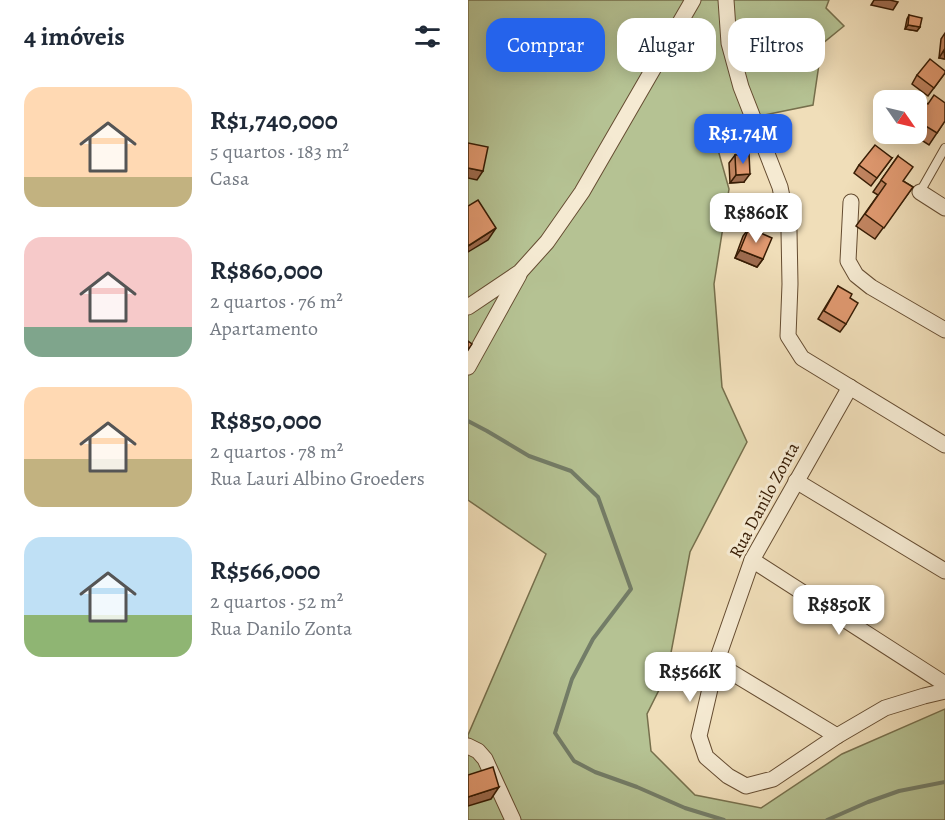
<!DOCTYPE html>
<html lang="pt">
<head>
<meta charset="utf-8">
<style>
	body { margin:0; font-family:Alegreya,serif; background:#f6f6f7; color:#1f2937; height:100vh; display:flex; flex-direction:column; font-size:22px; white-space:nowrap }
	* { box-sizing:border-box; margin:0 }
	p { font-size:20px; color:#747a83 }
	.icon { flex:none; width:33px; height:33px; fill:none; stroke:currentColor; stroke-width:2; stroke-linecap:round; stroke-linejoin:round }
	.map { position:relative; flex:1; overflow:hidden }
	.side { display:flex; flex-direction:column; background:#fff; width:468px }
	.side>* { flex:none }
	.hud { position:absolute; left:18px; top:18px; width:369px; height:54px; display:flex; gap:12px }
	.needle { width:39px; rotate:124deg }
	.controls { position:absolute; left:405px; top:90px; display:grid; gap:12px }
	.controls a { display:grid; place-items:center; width:54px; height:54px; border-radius:12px; background:#fff; box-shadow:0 3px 15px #0003; font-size:30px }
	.price { position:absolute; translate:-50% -51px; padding:0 14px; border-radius:12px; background:#fff; color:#222; font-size:20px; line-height:39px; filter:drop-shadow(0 2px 3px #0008) }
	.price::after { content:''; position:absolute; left:50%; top:36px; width:18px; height:14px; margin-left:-9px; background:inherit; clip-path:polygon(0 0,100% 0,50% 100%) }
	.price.current { background:#2563eb; color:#fff }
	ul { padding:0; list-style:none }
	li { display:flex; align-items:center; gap:18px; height:150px; padding:0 24px }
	li span { display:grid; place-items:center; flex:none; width:168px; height:120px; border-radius:18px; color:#555 }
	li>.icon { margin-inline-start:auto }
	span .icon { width:72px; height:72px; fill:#fffc; stroke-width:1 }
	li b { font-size:26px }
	h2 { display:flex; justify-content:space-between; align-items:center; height:72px; padding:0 24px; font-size:26px }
	.pill { padding:0 21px; border-radius:18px; background:#fff; box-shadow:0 3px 15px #0003; font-size:21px; line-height:54px }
	.pill.current { background:#2563eb; color:#fff }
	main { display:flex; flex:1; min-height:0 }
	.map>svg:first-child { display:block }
</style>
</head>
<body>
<main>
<section class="side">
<h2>4 imóveis<svg class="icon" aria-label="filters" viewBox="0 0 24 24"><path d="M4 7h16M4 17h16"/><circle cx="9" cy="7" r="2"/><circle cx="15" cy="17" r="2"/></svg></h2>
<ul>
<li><span style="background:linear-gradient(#ffd9b3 75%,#c2b280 0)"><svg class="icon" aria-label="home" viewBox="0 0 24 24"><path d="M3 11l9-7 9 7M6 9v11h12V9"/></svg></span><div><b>R$1,740,000</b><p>5 quartos · 183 m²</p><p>Casa</p></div></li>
<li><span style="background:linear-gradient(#f6c9c9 75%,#7fa58c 0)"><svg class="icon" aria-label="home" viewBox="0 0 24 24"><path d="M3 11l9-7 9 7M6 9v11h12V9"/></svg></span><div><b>R$860,000</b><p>2 quartos · 76 m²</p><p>Apartamento</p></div></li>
<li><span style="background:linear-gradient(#ffd9b3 60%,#c2b280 0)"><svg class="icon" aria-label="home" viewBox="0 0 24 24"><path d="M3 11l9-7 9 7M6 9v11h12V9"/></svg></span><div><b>R$850,000</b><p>2 quartos · 78 m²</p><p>Rua Lauri Albino Groeders</p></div></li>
<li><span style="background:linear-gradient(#bfe0f5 65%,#8fb573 0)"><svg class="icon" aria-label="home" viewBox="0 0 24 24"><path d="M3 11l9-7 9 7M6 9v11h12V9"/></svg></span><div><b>R$566,000</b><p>2 quartos · 52 m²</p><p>Rua Danilo Zonta</p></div></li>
</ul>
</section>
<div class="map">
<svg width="477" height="820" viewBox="0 0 477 820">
	<rect width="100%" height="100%" fill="#f0deb9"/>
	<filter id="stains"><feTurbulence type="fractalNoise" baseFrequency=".00333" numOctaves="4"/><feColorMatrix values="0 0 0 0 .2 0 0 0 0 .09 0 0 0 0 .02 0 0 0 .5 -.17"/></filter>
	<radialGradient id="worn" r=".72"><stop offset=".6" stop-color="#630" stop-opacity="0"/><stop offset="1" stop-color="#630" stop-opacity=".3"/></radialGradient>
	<polygon fill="#b5c293" stroke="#766f4c" stroke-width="1.5" points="0,0 361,0 358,8 376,26 354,44 345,105 287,117 245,132 261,189 246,284 254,387 279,442 222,552 199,674 179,714 183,751 227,795 293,808 374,754 477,709 477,820 0,820 0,735 78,554 0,500"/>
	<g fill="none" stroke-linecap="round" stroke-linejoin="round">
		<g stroke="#737d68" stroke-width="4">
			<polyline points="0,421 19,431 61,456 103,471 130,497 163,589 125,639 104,679 87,733 106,761 127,772 169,787 217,808 256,820"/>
			<polyline points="359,820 400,802 431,791 477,782"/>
		</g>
		<g stroke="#654c31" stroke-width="10">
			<polyline id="service" points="452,192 477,148"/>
		</g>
		<g stroke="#654c31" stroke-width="17">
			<g id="minor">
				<polyline points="258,0 261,43 273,87 312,187 321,231 322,284 320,336 334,358 477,445"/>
				<polyline points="452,192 477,208"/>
				<polyline points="383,202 380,261 388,275 403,287 477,330"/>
				<polyline points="0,307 52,272 79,242 114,192 225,0"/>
				<polyline points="0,367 51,275"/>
				<polyline points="382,387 284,560 248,663 231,736 238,757 260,776 278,786 305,779 369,736 417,708 456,696 477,691"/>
				<polyline points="328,481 477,571"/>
				<polyline points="284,560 477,684"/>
				<polyline points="248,663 369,736"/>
				<polyline points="0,746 10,751 17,759 45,820"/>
			</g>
		</g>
		<use href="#service" stroke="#f5ead2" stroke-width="8"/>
		<use href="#minor" stroke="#f5ead2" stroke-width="15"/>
	</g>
	<g fill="#c18460" stroke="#371c04" stroke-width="1.5">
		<polygon points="441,15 452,27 449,31 437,29 439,19"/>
		<polygon points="477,33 477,59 471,58 473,39"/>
		<polygon points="477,73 460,96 444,84 449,75"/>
		<polygon points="448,101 477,121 461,145 444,134 448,134"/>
		<polygon points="267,155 276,182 262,183 261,163"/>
		<polygon points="430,156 435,181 445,187 407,239 388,226 410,195 405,192"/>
		<polygon points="424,158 403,186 386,173 391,165"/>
		<polygon points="281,228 295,259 289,267 267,258 275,236"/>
		<polygon points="370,286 382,298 378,324 372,332 350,319"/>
	</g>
	<g fill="#9d6b4e" stroke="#371c04" stroke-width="1.5">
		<polygon points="406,0 422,0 430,2 425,10 403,5"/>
		<polygon points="440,25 452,27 449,31 437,29"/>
		<polygon points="476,50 477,59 471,58"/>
		<polygon points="0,168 15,171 9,180 0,178"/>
		<polygon points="282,174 276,182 262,183 268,175"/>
		<polygon points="28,228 20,240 0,252 0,246"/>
		<polygon points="272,250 295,259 289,267 267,258"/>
		<polygon points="31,787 23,799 0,806 0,797"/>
	</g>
	<g fill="#e09970" stroke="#371c04" stroke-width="1.5">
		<polygon points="441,15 454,18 452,27 440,25"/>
		<polygon points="462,59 477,71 477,73 466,88 449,75"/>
		<polygon points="466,95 477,103 477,121 469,133 451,122 455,116 448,112 448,101 450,98 460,104"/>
		<polygon points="0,143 20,147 15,171 0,168"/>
		<polygon points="407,145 424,158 409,178 391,165"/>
		<polygon points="281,154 282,174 268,175 267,155"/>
		<polygon points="430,156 445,167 435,181 445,187 416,228 397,214 418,184 413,180"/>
		<polygon points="10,200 28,228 0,246 0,206"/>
		<polygon points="281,228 304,238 295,259 272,250"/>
		<polygon points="370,286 384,294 382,298 390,303 378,324 356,311"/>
		<polygon points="0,341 4,344 0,350"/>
		<polygon points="25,767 31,787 0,797 0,775"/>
	</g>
	<g text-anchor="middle" stroke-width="6" stroke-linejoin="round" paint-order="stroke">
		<g font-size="18" fill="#371c04" stroke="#f5ead2">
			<text transform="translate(296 500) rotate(-62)" y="6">Rua Danilo Zonta</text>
		</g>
	</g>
	<rect width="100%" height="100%" filter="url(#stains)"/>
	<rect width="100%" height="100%" fill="url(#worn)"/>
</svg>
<div class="controls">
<a><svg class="needle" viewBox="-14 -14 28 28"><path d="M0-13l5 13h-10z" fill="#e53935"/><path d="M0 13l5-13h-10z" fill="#747a83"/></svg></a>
</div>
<b class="price current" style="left:275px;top:165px">R$1.74M</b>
<b class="price" style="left:288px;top:244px">R$860K</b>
<b class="price" style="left:371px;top:636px">R$850K</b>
<b class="price" style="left:222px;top:703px">R$566K</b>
<div class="hud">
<a class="pill current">Comprar</a>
<a class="pill">Alugar</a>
<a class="pill">Filtros</a>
</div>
</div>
</main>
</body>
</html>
